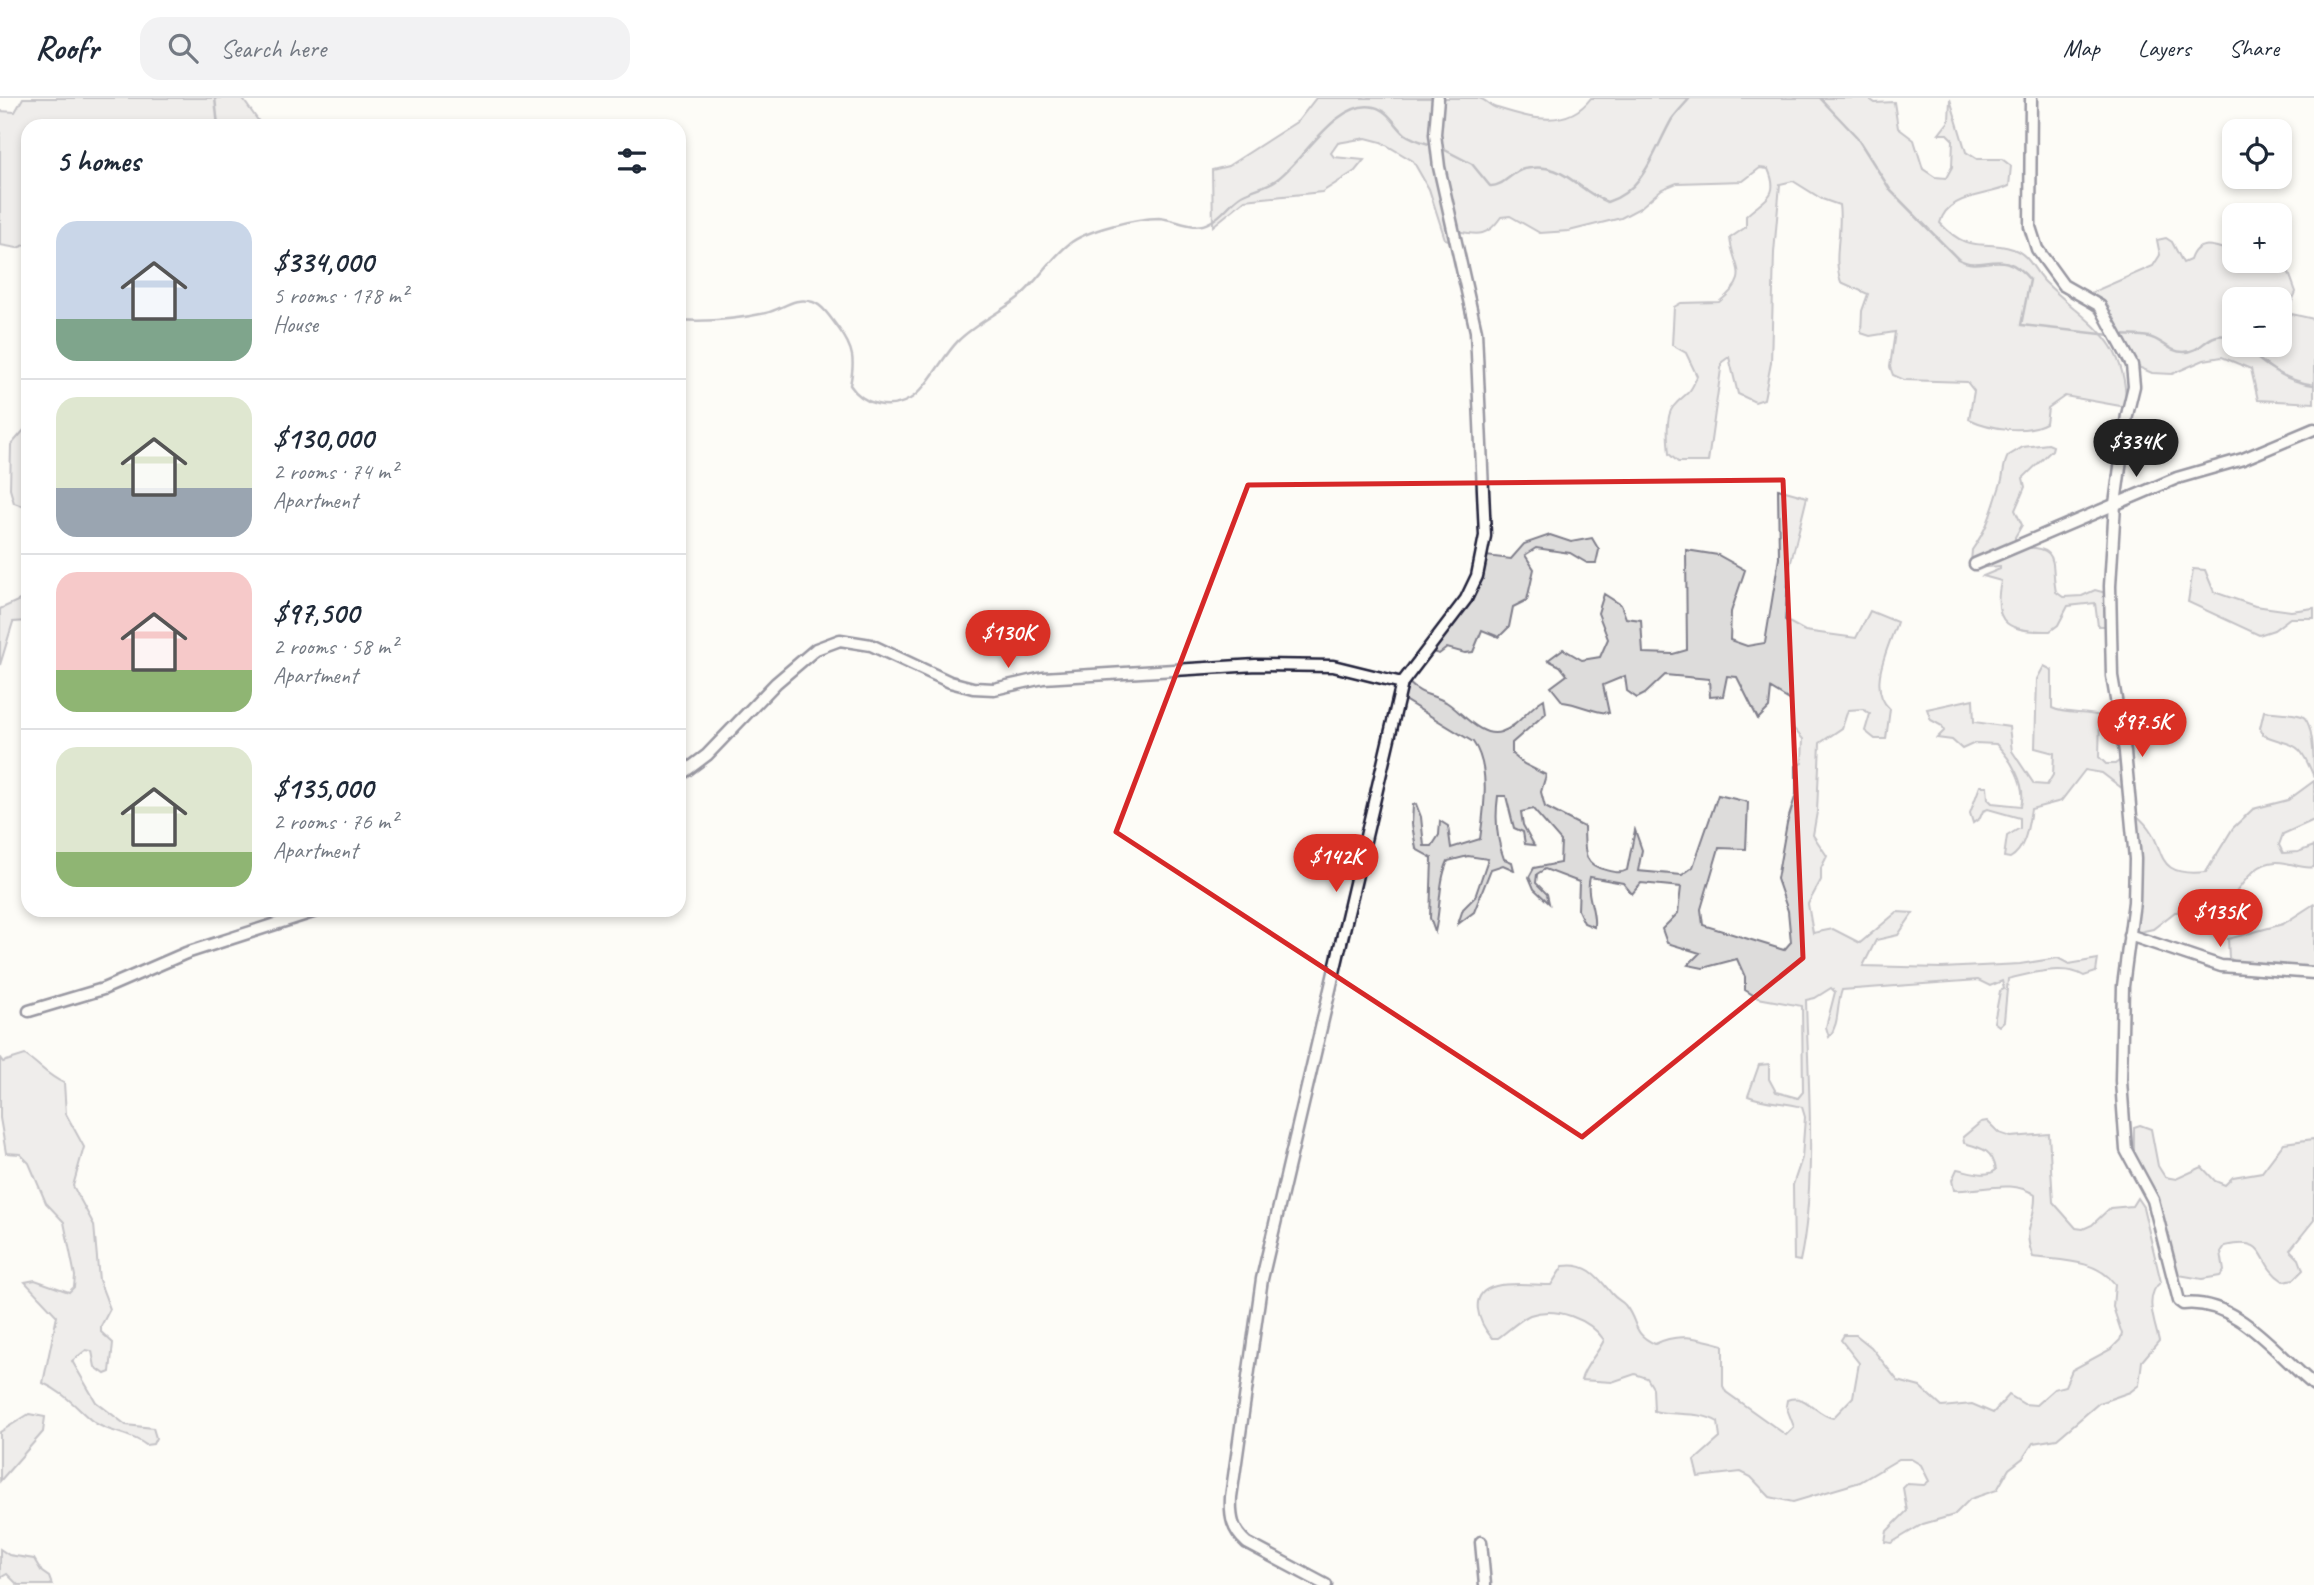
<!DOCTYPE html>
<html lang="en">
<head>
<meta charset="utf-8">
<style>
	body { margin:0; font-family:Caveat,sans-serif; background:#f2f2f3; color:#1f2937; height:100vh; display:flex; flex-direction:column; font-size:26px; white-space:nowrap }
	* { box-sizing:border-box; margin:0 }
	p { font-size:23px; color:#747a83 }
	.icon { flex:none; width:38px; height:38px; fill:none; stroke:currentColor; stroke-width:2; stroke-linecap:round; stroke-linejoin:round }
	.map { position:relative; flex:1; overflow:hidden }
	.drawer { position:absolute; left:21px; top:21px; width:665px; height:798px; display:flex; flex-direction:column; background:#fff; border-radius:21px; box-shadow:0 4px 10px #0003 }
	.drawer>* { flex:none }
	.buttons { position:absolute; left:2222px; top:21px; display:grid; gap:14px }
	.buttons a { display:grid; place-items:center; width:70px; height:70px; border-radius:14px; background:#fff; box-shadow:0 4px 10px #0003; font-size:35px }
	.price { position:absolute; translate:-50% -60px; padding:0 16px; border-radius:24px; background:#d93025; color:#fff; font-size:23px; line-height:46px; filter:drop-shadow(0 2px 4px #0008) }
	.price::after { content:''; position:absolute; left:50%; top:42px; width:21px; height:16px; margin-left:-10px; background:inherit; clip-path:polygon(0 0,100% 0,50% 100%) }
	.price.on { background:#222; color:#fff }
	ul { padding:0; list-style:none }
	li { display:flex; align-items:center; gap:21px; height:175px; padding:0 35px }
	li+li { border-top:2px solid #e0e1e3 }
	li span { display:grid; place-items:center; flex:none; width:196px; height:140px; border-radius:21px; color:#555 }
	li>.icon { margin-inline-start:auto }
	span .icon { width:84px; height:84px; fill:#fffc; stroke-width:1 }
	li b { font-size:30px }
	h2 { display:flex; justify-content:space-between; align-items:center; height:84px; padding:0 35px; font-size:30px }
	header { display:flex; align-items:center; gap:42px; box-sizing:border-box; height:98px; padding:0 35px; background:#fff; border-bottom:2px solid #e0e1e3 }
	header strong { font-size:33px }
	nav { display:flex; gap:38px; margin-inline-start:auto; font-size:24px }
	.search { width:490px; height:63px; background:#f2f2f3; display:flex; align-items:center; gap:18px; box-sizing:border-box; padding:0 24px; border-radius:21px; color:#747a83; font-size:26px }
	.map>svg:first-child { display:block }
</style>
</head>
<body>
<header>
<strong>Roofr</strong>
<div class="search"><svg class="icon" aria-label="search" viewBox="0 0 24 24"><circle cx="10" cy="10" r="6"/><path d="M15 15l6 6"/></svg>Search here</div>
<nav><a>Map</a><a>Layers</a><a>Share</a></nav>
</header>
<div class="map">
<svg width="2314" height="1487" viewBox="0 0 2314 1487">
	<rect width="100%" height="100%" fill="#fdfcf7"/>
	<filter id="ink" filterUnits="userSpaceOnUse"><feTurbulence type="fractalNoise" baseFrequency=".0143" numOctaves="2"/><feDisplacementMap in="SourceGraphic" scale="14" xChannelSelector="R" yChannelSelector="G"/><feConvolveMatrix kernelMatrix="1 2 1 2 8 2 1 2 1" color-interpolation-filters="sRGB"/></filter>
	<g filter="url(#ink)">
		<g fill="#dddcdb" stroke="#807f8b" stroke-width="2" fill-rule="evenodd">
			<polygon points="23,0 242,0 262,28 28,28 28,146 17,150 0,147 0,13 15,14"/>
			<polygon points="1316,0 1436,0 1432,58 1452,143 1445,141 1429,91 1413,63 1381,44 1366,40 1338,45 1331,55 1334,59 1364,62 1355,73 1322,94 1245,102 1213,128 1212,72 1228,68 1298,23"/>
			<path d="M1440,0C1452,0 1466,0 1478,0C1486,1 1490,9 1497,10C1530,20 1567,32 1591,0H1868L1875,5L1894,4L1898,30L1914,42L1923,71L1935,79L1946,80L1952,69L1953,42L1947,36H1939L1949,23L1950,1L1966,54L1977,61H2002L2011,68L2009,88C1986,99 1947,96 1940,125C1971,158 1981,140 2013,151C2030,157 2033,172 2045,184C2088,226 2127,240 2126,309L2065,298L2048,310L2046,325C2026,336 1990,331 1969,321L1974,293L1967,284L1904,282L1893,277L1890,269L1895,234L1870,238L1861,235L1862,213L1868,196L1841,184C1832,160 1843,133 1839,107L1822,101L1793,83L1780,86L1774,155L1771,265L1764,301L1755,304L1738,296L1729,259L1722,264L1708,364H1678L1669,356C1668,344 1665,319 1673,309C1685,294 1689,300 1697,278L1686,255L1672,247L1674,209L1681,205L1719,204C1753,177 1733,171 1730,140L1746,129V118C1763,101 1781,100 1768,71L1760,70L1743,83L1677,85L1662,91L1640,110L1621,120L1569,133L1540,135L1510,118L1501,119C1488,138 1479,138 1458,133L1436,43Z"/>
			<path d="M2166,140L2172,144L2183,165L2190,162C2197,139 2217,149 2235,155V163L2285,164L2296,194L2287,215L2314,221V305L2258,302L2251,271L2222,259L2204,262L2172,276L2152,275L2127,264L2105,222L2079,200L2153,168L2160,157L2157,142ZM2235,201H2280V247H2235Z"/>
			<polygon points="24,332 28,337 28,410 14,405 10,391 11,347"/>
			<path d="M2048,346L2053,348L2052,352L2023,380L2025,389L2015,412L2022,427L2015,439V447L2021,450C2062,447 2050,466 2056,494L2063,499L2082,498L2095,492L2106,495L2105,528H2098L2095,505L2068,508L2058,527L2050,533C2011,534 1991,528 2001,483L1983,478L2000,471V468L1987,469L1971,464L1972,452C1990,426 1991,414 2001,385C2004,376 2003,366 2008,358L2023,349Z"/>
			<path d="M1778,391L1807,399L1789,472L1785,522L1805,533L1856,540L1870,513L1897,524C1889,549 1866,590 1890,611L1886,641H1875L1865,633L1870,616L1863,611L1848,612L1842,630L1820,645L1817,714L1813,737L1827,758L1821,770V782L1808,806L1813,835L1833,831L1860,845L1897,814L1913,815L1898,837L1876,842L1863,868L1942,870L2020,866L2058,860L2069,866L2098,861L2096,874L2084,878C2065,866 2030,875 2008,881L2004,923L1999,928L1994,924L2000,893L2004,891L2002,883L1990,888L1978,882L1842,892C1836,908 1840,926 1829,939L1826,929L1835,894L1831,890L1815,900L1806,902C1808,981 1817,1086 1800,1163L1794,1162L1793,1087L1802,1060L1805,1019L1802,1009C1783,1004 1765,1005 1748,998L1759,967L1769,966V981L1776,994L1798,1000L1803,994L1802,908L1758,900L1745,892V879L1737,861L1703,870L1688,867L1700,855L1667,845L1662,831L1678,815L1681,789L1641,785L1632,796L1623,785L1590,779C1585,798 1596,810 1594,829L1584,825L1578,812L1579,784L1545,771L1537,776L1536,785L1547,796L1549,805L1534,791L1529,779L1534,770L1560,765L1561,743L1533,711L1521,714L1523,727L1534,747L1525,746L1523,734L1514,730L1506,698H1498C1495,720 1496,740 1504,761L1512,764L1514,772L1503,767L1491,771L1474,814L1458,826L1463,811L1475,799L1488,761L1468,758L1448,763C1438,785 1441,810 1435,834L1430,820L1432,760L1416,751L1412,726L1413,707L1416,706L1421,719L1424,748H1432L1439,737L1440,723L1448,728L1451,750L1480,741C1484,712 1491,669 1473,644L1401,600L1408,584C1422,598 1431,596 1446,604C1461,613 1481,641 1501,634C1518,629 1528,610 1544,601L1546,615L1512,645V656L1524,666L1546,677L1541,694L1545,709L1584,729C1585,750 1581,767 1606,772C1614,774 1620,776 1627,772L1635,732L1642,752L1638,773L1682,777L1693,769L1718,697L1748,704L1746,751L1719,750L1701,811L1703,827L1784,852L1791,844L1788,813L1777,781L1787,725L1796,696V668L1802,665L1803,641L1793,630L1791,603L1771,591L1769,610L1758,621L1737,579L1727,578L1723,598L1710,599L1709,581L1665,577L1645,596L1637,600L1627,593L1625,578L1603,587L1609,615C1592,614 1580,606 1563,604L1551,589L1567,577L1560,568L1548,562L1563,551L1582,562L1600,559L1608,541L1598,515L1604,496L1621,507L1626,520L1641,522L1643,555L1673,556L1687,552L1686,452L1718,457L1745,472L1731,514L1730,542L1747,548L1765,545L1779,460Z"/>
			<polygon points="1550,437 1571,444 1592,440 1599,452 1596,465 1587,465 1570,455 1536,450 1525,457 1534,471 1527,502 1513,509 1509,529 1499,539 1482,532 1473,554 1465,555 1447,550 1439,556 1428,553 1481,478 1486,458 1511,461 1524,446"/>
			<polygon points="2193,471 2205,472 2214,494 2255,508 2291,513 2314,510 2314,520 2290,520 2274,532 2259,537 2188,504"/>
			<polygon points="28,493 28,523 13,524 0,567 0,511 22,501"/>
			<path d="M2044,568L2052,572V610C2065,617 2085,613 2100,618L2099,659L2106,666H2115L2123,660V691L2102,675L2085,672L2061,703L2031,711C2028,728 2026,751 2010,760L2004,759L2007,738L2020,730V720L1988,711L1983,713L1980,720L1973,725L1970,715L1980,688H1987L1988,701L1992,705L2021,708C2027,687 2011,661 1996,646L1975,645L1962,651L1952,642L1937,640L1944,633L1942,628L1931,622L1927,611L1973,601L1974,624L2009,629L2012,653L2034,686L2047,687L2053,677L2054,655L2035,650L2037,581Z"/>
			<path d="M2264,613C2276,615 2291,614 2302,618C2314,623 2314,664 2314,679C2298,641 2298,651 2263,637L2260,630Z"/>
			<path d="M2314,683V722L2283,736L2279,747L2283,755L2298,754L2314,748V769C2302,772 2289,763 2276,764C2248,765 2240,797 2219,812L2175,814L2153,831L2135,835L2139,789L2137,718C2172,746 2146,780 2206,774L2233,730L2253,711L2288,702Z"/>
			<polygon points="2314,806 2314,878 2238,865 2229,860 2228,841 2283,826"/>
			<path d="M25,957C40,967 48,978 64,985L66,1016L84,1049L73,1088L94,1127L99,1182L110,1211L101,1228V1234L113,1245L110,1274L105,1276L95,1269L92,1253L86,1252L72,1263L96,1304L126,1327L153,1330L156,1340L153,1346L146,1347C130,1334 106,1335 91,1322C75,1308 63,1294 43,1285L57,1218L25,1184L35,1182L69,1194L74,1189L75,1178L64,1124L46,1105L29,1065L20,1056L6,1055L0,1020V960L3,964Z"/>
			<path d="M1987,1023L1999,1035L2011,1039L2049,1036L2053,1104L2076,1130L2083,1131L2092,1127L2110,1110L2132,1108L2137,1100L2143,1109L2161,1184C2143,1197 2155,1225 2159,1243L2142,1263L2139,1287L2130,1294L2099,1305L2057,1341L2033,1345L2023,1360L2009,1371L1997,1392L1970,1401L1954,1417L1923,1426L1891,1445L1885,1444L1887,1433L1907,1413L1903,1390L1907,1386L1924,1387L1929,1383L1921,1367L1911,1361H1899L1860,1384L1793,1404L1770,1399L1751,1379L1741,1374L1698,1379L1694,1363L1720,1340L1718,1324C1700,1313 1675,1318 1654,1313L1653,1290L1647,1280L1635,1276L1612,1284L1581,1282C1585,1267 1597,1257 1604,1242C1590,1221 1556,1208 1530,1217C1519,1222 1508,1233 1498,1240H1492C1479,1225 1466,1195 1496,1188C1513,1184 1534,1187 1551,1187L1563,1168C1588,1164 1598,1179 1612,1196C1616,1201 1622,1203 1625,1207C1639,1224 1631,1235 1655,1246C1678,1234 1698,1240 1723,1247V1288L1726,1294L1786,1337L1794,1329L1786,1308L1787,1302C1807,1295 1814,1316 1833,1320L1853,1299L1859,1265L1841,1242L1844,1237H1856L1871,1249L1898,1283L1920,1289L1942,1309L1972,1306L1993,1315L2009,1297L2024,1306L2036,1307L2054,1291L2065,1288L2072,1272L2111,1251L2120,1242L2122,1236L2113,1209L2115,1186C2096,1161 2062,1163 2033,1159C2021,1128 2036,1125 2035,1097C2011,1080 1980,1094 1954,1092L1952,1082L1957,1071C1969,1073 1986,1080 1996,1072C1993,1052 1982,1050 1964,1045L1963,1039L1981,1024Z"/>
			<path d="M2140,1027L2151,1031L2158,1068L2165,1079L2176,1081L2202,1069L2215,1083L2225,1087L2233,1079L2262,1074L2284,1045L2314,1041V1122L2290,1152L2299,1161L2303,1172L2294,1181L2283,1183C2255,1166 2271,1137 2225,1148L2221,1154L2224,1173L2220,1178L2202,1181L2179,1177L2168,1183L2153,1116L2134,1060V1029Z"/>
			<polygon points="29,1316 45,1319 43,1334 0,1383 0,1334"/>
			<polygon points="0,1451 9,1457 34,1461 42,1474 49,1479 52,1487 18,1487 7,1476 0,1480"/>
		</g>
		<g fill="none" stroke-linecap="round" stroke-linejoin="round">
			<g stroke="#787885" stroke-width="2.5">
				<polyline points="215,0 218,28"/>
				<path d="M1820,0L1856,38L1891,93L1958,161C1984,176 2001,146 2030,182L2021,227L2110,237"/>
				<path d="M1441,50L1472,66L1490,88C1503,89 1511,74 1524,71C1564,62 1575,92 1607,104C1645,92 1654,52 1672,21C1677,14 1684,7 1690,0"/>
				<path d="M679,222C708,224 738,221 766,215C783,211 794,198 813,204C824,208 832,222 839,231C854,251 855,263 850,287C863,307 889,313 910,301C927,291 943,258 958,243C975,226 999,215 1018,200C1037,184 1050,161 1069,146C1086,132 1137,120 1159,120C1177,121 1193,134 1210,124C1224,117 1229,105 1242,97C1253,91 1266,89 1276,82C1302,65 1337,0 1374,9C1388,12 1395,27 1405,36C1413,42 1426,45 1435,48"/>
				<path d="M2120,237C2129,238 2140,237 2149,239C2162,242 2169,254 2184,254C2206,254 2205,230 2235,240"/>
				<path d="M2242,247C2264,267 2284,283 2314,287"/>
			</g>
			<g stroke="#22223b" stroke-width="15">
				<g id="minor">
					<path d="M2031,0L2030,129L2037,151L2063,187L2100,208L2132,267L2134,288L2127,317L2115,406L2110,488L2112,578L2125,654L2135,761L2134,804L2123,888L2121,983L2126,1052L2153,1102L2179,1203L2183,1206C2237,1200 2276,1256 2314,1287"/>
					<polyline points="1975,466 2177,380 2243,361 2314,331"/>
					<polyline points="679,678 707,657 776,585 816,551 840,542 871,547 950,584 973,590 994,591 1043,580 1256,567 1333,568 1402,585"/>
					<polyline points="2129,837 2221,868 2314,875"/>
					<polyline points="29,913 103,891 186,855 319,812"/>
					<polyline points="1481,1444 1485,1487"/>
					<path d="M1326,1487L1247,1445C1232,1432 1230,1419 1231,1399L1262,1181L1402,585L1466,501L1477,478L1485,438L1476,233L1439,69L1435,36L1438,0"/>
				</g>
			</g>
			<use href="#minor" stroke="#fdfcf7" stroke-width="10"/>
		</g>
	</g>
	<path d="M0 0H2314V1487H0ZM1783,382L1803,860L1582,1039L1116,734L1248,387Z" fill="#fdfcf7" fill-opacity=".55" fill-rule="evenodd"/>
	<path fill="none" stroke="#d62828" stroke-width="5" stroke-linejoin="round" d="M1783,382L1803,860L1582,1039L1116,734L1248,387Z"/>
</svg>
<div class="buttons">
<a><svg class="icon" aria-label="locate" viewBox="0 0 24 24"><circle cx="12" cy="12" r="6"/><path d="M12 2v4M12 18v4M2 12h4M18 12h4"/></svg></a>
<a>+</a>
<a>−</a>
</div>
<b class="price on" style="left:2136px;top:381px">$334K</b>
<b class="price" style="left:1008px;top:572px">$130K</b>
<b class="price" style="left:2142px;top:661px">$97.5K</b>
<b class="price" style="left:1336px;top:796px">$142K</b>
<b class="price" style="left:2220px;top:851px">$135K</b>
<section class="drawer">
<h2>5 homes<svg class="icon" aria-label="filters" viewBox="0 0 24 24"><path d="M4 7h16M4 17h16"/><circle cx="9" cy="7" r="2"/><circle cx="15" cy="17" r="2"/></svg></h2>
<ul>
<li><span style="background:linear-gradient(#c9d6e8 70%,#7fa58c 0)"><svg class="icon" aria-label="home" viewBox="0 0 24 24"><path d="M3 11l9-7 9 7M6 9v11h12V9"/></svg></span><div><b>$334,000</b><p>5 rooms · 178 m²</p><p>House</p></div></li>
<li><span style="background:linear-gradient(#dfe7d0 65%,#9aa5b1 0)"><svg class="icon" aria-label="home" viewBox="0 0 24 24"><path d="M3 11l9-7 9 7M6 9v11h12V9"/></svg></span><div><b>$130,000</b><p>2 rooms · 74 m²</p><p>Apartment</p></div></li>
<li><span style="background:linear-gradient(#f6c9c9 70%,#8fb573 0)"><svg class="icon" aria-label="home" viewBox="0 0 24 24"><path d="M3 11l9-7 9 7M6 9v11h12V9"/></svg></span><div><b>$97,500</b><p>2 rooms · 58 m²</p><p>Apartment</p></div></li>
<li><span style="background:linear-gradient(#dfe7d0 75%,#8fb573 0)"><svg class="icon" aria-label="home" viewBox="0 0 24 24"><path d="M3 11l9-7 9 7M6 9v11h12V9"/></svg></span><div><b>$135,000</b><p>2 rooms · 76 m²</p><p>Apartment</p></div></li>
</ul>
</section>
</div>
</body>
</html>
